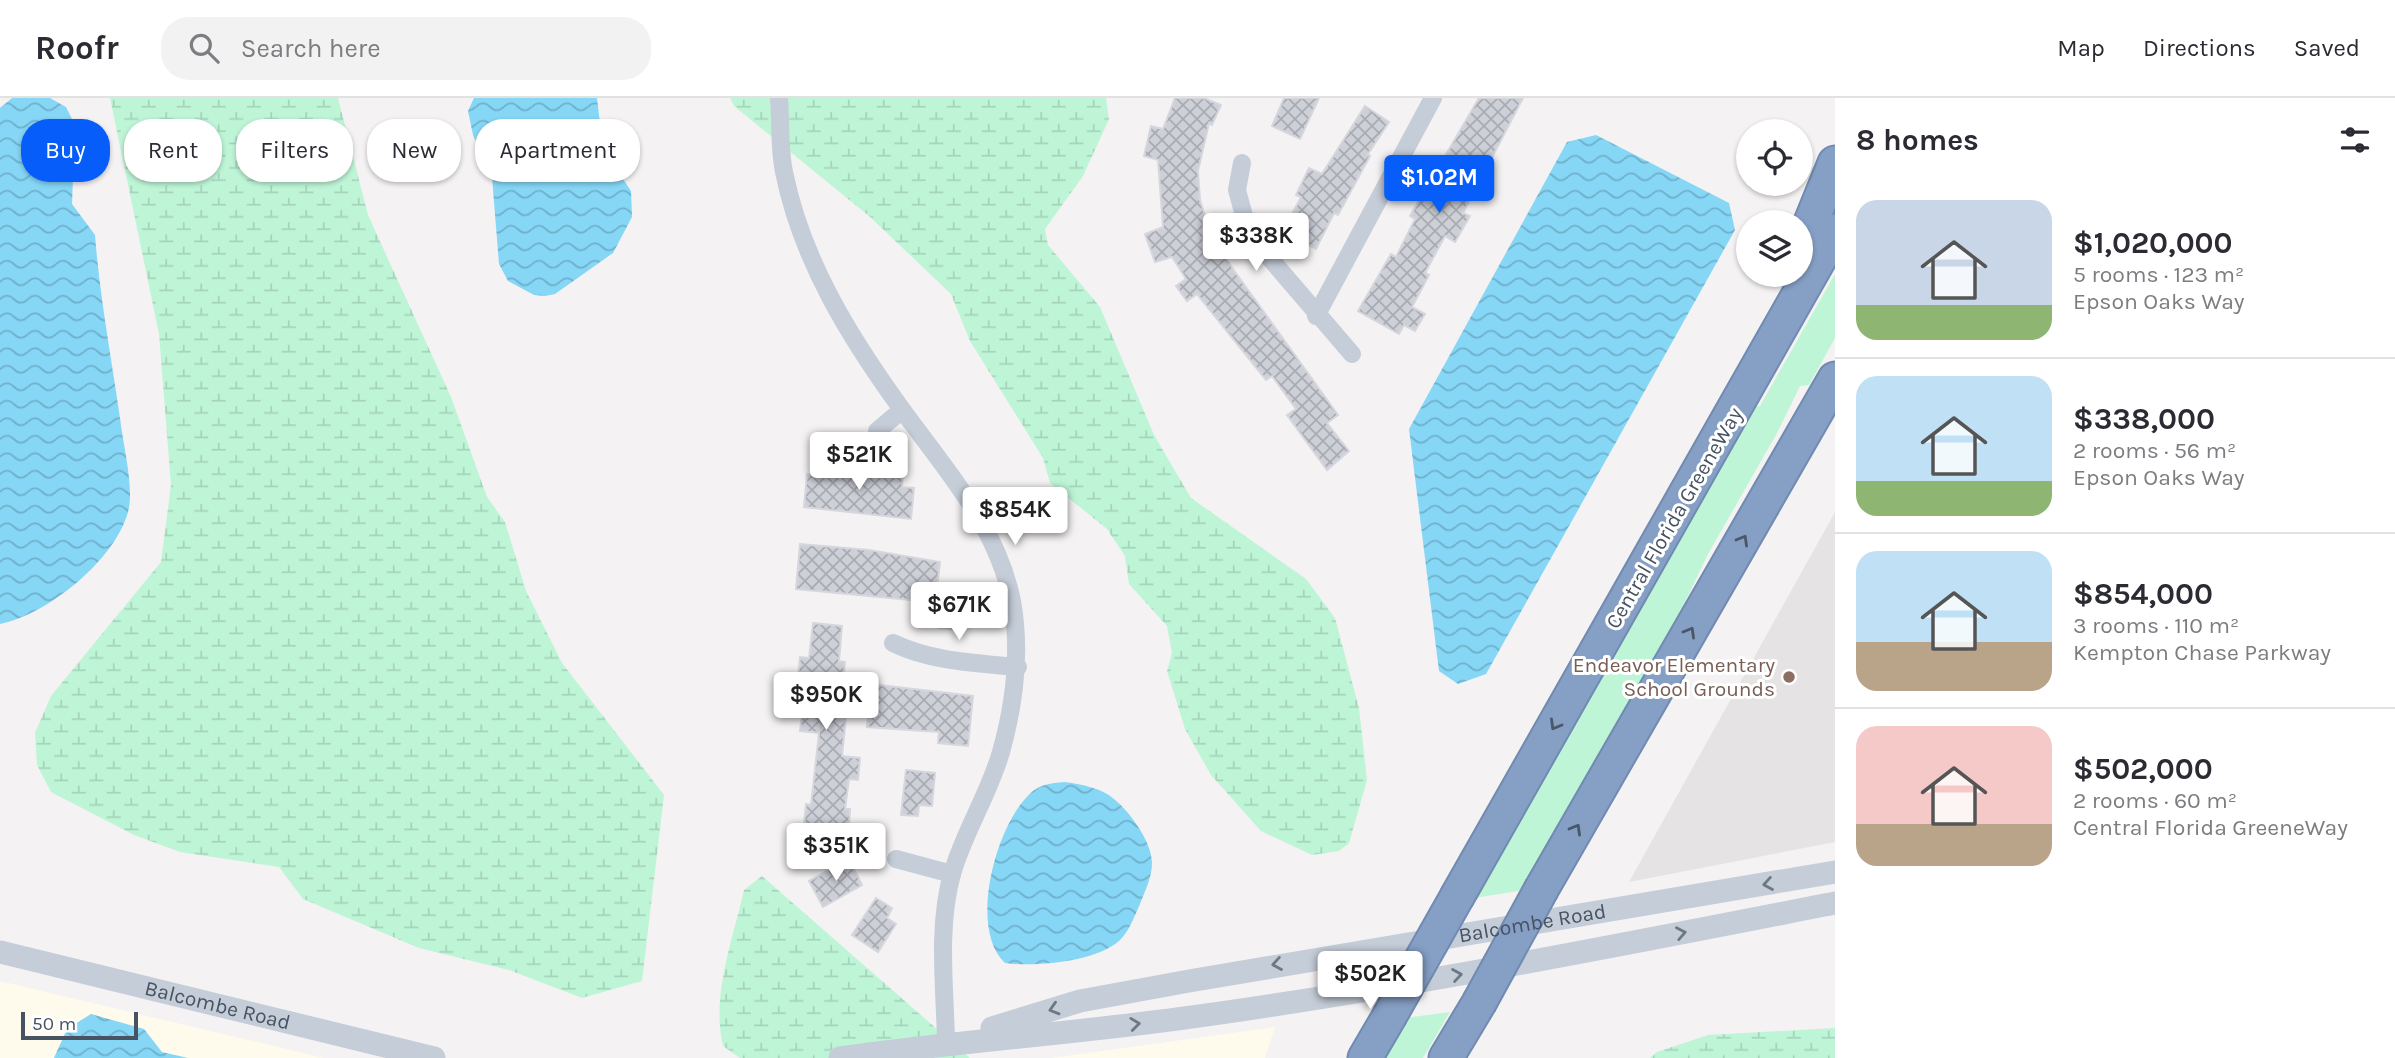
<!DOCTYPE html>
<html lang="en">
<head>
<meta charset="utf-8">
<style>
	body { margin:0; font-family:Karla,sans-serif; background:#f2f2f3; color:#2b2b33; height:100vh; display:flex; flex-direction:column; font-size:26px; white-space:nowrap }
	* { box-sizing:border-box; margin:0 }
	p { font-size:23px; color:#7c7c81 }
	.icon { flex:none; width:38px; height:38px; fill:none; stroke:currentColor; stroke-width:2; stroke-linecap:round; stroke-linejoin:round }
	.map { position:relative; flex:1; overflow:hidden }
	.details { display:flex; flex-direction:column; background:#fff; width:560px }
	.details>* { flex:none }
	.hud { position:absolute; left:21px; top:21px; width:665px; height:63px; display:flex; gap:14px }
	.controls { position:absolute; left:1736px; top:21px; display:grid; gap:14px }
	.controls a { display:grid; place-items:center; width:77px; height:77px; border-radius:50%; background:#fff; box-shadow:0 2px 5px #0004; font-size:35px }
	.scale { position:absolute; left:21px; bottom:18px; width:117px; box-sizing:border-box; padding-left:7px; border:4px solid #475362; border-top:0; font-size:19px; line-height:24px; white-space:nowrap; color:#475362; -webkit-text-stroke:5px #fff; paint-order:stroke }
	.price { position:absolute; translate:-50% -60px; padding:0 16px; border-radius:7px; background:#fff; color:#222; font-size:23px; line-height:46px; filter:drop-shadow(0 2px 4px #0008) }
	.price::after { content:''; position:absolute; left:50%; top:42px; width:21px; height:16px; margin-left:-10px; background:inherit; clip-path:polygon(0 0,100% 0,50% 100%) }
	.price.on { background:#065dfa; color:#fff }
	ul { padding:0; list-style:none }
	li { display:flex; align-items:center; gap:21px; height:175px; padding:0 21px }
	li+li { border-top:2px solid #e1e1e2 }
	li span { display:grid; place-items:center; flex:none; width:196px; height:140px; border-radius:21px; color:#555 }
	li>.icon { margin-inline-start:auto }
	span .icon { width:84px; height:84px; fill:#fffc; stroke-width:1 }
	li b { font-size:30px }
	h2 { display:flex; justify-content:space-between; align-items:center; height:84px; padding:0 21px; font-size:30px }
	.pill { padding:0 24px; border-radius:28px; background:#fff; box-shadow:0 2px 5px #0004; font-size:24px; line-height:63px }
	.pill.on { background:#065dfa; color:#fff }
	header { display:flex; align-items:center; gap:42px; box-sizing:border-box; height:98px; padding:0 35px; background:#fff; border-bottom:2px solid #e1e1e2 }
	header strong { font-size:33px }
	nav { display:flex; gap:38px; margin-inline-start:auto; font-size:24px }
	.search { width:490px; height:63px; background:#f2f2f3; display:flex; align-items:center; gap:18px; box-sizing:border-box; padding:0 24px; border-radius:28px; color:#7c7c81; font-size:26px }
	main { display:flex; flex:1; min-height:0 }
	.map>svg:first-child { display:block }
</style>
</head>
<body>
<header>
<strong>Roofr</strong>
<div class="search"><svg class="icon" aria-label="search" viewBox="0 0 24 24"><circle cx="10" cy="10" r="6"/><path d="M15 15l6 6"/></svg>Search here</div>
<nav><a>Map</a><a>Directions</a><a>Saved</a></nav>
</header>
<main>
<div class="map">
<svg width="1835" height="960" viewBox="0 0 1835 960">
	<defs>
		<pattern id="wetland-marsh" width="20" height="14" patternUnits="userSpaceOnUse" patternTransform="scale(1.75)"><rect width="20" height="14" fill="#bef5d7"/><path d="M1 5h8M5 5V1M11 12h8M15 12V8" fill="none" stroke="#a5d4bb"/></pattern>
		<pattern id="water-waves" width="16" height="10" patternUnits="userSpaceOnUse" patternTransform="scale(1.75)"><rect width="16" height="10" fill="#86d6f6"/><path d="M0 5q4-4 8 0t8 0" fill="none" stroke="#6fb0cb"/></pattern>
		<pattern id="building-cross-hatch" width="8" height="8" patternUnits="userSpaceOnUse" patternTransform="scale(1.75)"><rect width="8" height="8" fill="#ced0d8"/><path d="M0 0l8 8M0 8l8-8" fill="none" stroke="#a9abb3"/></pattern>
	</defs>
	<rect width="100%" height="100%" fill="#f4f2f2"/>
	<g fill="#fefaec">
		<polygon points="0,883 324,960 0,960"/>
		<polygon points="1275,929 1265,960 1051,960"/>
	</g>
	<polygon fill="#e6e3e4" points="1835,414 1835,744 1629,784"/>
	<g fill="#bef5d7">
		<polygon points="1835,176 1835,240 1809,287 1800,288 1777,335 1708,456 1674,527 1524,792 1474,800 1752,309 1760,308"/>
		<polygon points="1450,914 1423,960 1382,960 1405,920"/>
	</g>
	<g fill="url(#wetland-marsh)">
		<polygon points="110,0 338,0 368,117 451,299 487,399 505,424 526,493 562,565 664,697 642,883 582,900 509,872 419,850 303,801 279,769 180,754 134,737 51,694 37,667 35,635 51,598 161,464 171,387 159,236"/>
		<polygon points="730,0 1106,0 1109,21 1083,78 1045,131 1048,147 1100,209 1154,337 1191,400 1306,481 1335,520 1359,610 1367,682 1349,745 1339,753 1312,757 1261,733 1211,677 1185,631 1167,573 1172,555 1167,528 1129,486 1125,458 1107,431 1050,385 1043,360 970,243 951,196 869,118 734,8"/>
		<path d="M762,778L970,960H740L723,948C711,898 733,841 744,792Z"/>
		<polygon points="1835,930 1835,960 1650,960 1657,954 1708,937"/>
	</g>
	<g fill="url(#water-waves)">
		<path d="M12,0H50L66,9L75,27L72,106L95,137C100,203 113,268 122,334C125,355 134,393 128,414C115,462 47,517 0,526V10Z"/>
		<polygon points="474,0 597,0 603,51 631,93 632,119 613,155 555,196 545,198 534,197 508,183 499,166 492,79 473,37 468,13"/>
		<polygon points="1596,37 1729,105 1735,132 1486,576 1458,586 1439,573 1409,331 1567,44"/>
		<path d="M1064,684C1080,686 1102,690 1114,701C1130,714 1152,744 1152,765C1152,779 1145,793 1140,806C1134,819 1129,834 1119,843C1095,864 1035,869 1005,865C967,830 997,722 1033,693C1042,686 1053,685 1064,684Z"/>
		<polygon points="91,916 144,931 162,954 188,960 54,960 67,931"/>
	</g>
	<g fill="url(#building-cross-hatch)" stroke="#d6d7de" stroke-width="2">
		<polygon points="1175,0 1204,0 1221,7 1212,27 1209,25 1198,73 1200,102 1211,136 1233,171 1338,317 1327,325 1349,353 1327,372 1287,317 1296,311 1272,278 1266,282 1197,196 1187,203 1176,188 1186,181 1172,159 1155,164 1145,136 1163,129 1158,62 1144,58 1151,28 1163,31"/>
		<polygon points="1284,0 1319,0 1300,41 1272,28"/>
		<polygon points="1479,0 1523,0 1463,115 1470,118 1455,144 1445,138 1425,175 1429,177 1412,209 1425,216 1415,233 1404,227 1399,236 1358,213 1391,156 1396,159 1415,121 1410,118"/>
		<polygon points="1365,8 1389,24 1368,56 1370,58 1338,117 1334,115 1316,151 1283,133 1301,99 1296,97 1309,70 1322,76"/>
		<polygon points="818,367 903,376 902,389 914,390 911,421 804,409 807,376 817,377"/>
		<polygon points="800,446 869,452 940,464 937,491 974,495 971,521 962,521 960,532 939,530 942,505 796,491"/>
		<polygon points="813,525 842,528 839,563 845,564 842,594 837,593 834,619 846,620 842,658 860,660 858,682 849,681 845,711 850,711 849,728 835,726 834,739 803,736 806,706 811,707 819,635 800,633 805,590 797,589 800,559 809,560"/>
		<polygon points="871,586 973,598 968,648 938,645 939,634 867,629"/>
		<polygon points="906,672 935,675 932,708 919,707 918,718 901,717"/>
		<polygon points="849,761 862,787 823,809 809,783"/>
		<polygon points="876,800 892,810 887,820 896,826 878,854 852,837"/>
	</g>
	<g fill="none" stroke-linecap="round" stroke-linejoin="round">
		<g stroke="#708ab1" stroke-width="37">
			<g id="motorway">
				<polyline points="1801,149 1835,65"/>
				<polyline points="1542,790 1835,281"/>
				<polyline points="1458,797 1835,133"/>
				<polyline points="1365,960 1389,919"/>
				<polyline points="1446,960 1479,905"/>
			</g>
		</g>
		<g stroke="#c5cdd8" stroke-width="18">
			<path d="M779,0C781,24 779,50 784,74C802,163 850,240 903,313C946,372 997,428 1012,503C1021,554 1015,604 1001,654C989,696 964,734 952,776C937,830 945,889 946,944"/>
			<polyline points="1242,65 1237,92 1249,136 1352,256"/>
			<polyline points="1316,218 1433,0"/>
			<polyline points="877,333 902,312"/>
			<path d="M893,545C933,564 975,565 1018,569"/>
			<polyline points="896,761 952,776"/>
		</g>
		<g stroke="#c5cdd8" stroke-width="23">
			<path id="s1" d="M0,854L434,960"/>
			<path id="s2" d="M992,930L1080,903L1189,883L1835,774"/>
			<path d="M840,960C952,944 1065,936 1177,921C1398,891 1616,848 1835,805"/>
		</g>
		<use href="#motorway" stroke="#859fc5" stroke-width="33"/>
		<g stroke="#708ab1" stroke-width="37" stroke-linecap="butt">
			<g id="motorway-bridge">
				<polyline points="1479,905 1542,790"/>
				<polyline points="1389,919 1458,797"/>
			</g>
		</g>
		<use href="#motorway-bridge" stroke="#859fc5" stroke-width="33"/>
	</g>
	<defs><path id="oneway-chevron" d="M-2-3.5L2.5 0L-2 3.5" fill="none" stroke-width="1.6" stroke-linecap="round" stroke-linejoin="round" transform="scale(1.75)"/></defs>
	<g stroke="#4a5767">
		<use href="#oneway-chevron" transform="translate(1743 442) rotate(-60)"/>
		<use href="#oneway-chevron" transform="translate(1690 534) rotate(-60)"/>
		<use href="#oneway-chevron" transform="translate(1555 627) rotate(120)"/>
		<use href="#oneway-chevron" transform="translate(1576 731) rotate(-60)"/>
	</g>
	<g stroke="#6d7885">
		<use href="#oneway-chevron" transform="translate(1768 786) rotate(170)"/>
		<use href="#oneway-chevron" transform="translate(1681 835) rotate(-11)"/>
		<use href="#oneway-chevron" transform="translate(1277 866) rotate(170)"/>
		<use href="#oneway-chevron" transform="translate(1457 877) rotate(-9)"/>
		<use href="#oneway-chevron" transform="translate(1054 911) rotate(163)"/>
		<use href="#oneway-chevron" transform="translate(1135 926) rotate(-7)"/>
	</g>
	<circle fill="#8d6e63" stroke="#fff" stroke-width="2.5" cx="1789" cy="579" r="7"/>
	<g text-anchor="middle" stroke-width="6" stroke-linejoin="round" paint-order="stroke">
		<g font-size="21" fill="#475362" stroke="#fff">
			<text transform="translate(1674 420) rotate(-60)" y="7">Central Florida GreeneWay</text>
			<text dy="7" stroke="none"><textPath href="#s2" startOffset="551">Balcombe Road</textPath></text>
			<text dy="7" stroke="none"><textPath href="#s1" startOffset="224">Balcombe Road</textPath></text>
		</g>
		<g font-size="21" fill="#785e54" stroke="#fff" text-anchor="end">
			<text x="1775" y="574">Endeavor Elementary<tspan x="1775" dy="24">School Grounds</tspan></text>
		</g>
	</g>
</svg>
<div class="controls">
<a><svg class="icon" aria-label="locate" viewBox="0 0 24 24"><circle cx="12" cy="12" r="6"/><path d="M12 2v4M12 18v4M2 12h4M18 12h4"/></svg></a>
<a><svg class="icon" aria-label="layers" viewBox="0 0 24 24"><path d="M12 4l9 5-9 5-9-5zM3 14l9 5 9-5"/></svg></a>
</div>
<div class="scale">50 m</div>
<b class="price on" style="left:1439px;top:117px">$1.02M</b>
<b class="price" style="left:1256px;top:175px">$338K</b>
<b class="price" style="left:859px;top:394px">$521K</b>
<b class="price" style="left:1015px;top:449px">$854K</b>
<b class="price" style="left:959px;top:544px">$671K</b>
<b class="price" style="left:826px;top:634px">$950K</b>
<b class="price" style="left:836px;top:785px">$351K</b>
<b class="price" style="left:1370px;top:913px">$502K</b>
<div class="hud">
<a class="pill on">Buy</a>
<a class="pill">Rent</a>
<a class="pill">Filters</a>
<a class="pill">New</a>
<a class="pill">Apartment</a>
</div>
</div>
<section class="details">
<h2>8 homes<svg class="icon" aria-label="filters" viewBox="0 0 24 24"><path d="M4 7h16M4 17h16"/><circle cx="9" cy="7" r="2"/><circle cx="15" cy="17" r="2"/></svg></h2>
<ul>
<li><span style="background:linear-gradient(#c9d6e8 75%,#8fb573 0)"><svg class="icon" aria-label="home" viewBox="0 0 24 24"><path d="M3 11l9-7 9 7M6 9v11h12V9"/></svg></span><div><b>$1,020,000</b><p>5 rooms · 123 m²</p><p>Epson Oaks Way</p></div></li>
<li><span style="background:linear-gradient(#bfe0f5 75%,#8fb573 0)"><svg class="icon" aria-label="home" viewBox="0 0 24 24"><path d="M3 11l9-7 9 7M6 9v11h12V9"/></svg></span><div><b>$338,000</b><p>2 rooms · 56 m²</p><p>Epson Oaks Way</p></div></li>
<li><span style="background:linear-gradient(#bfe0f5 65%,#b9a48a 0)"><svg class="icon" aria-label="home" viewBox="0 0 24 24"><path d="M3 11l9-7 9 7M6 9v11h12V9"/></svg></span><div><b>$854,000</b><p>3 rooms · 110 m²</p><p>Kempton Chase Parkway</p></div></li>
<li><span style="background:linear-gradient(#f6c9c9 70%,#b9a48a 0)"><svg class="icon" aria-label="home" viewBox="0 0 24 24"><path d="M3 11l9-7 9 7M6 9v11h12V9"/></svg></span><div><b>$502,000</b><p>2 rooms · 60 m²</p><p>Central Florida GreeneWay</p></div></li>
</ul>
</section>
</main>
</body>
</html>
